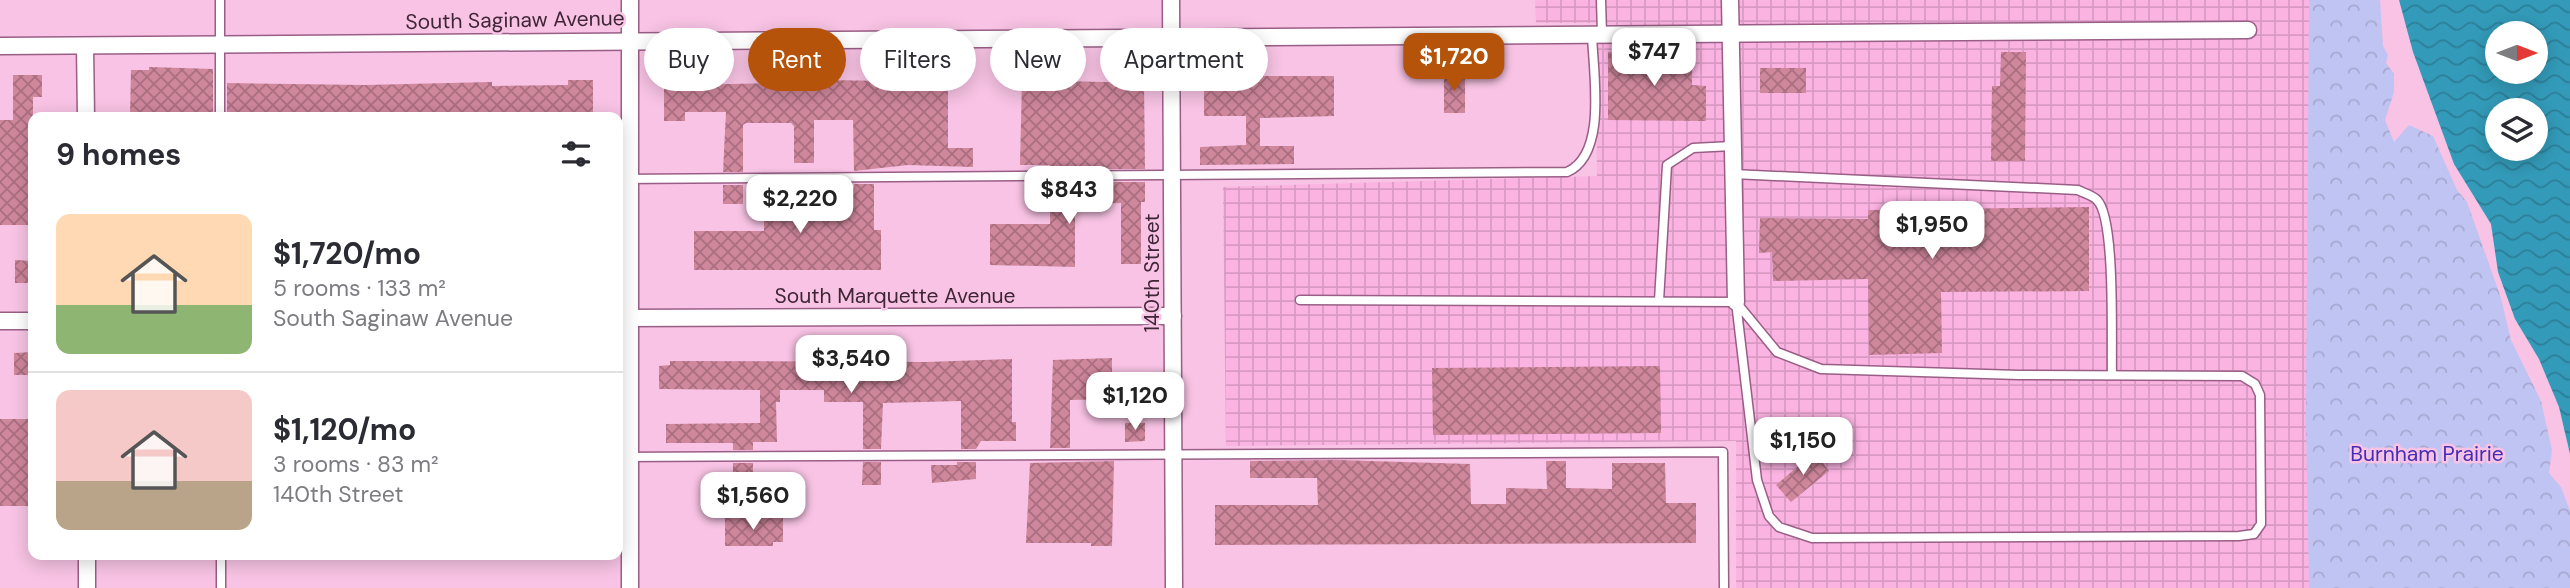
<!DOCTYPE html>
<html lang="en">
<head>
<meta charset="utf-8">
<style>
	body { margin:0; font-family:"DM Sans",sans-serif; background:#f2f2f3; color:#2b2b33; height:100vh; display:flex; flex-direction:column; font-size:26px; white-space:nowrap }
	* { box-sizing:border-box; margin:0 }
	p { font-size:23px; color:#7c7c81 }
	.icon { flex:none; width:38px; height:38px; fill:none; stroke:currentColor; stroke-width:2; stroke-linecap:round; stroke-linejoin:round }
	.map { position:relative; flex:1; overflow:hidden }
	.side { position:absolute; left:28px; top:112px; width:595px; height:448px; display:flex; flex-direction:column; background:#fff; border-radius:14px; box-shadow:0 4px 18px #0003 }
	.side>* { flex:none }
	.top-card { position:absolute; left:644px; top:28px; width:665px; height:63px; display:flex; gap:14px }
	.needle { width:46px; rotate:90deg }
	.buttons { position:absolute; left:2485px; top:21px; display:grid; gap:14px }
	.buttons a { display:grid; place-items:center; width:63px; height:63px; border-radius:50%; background:#fff; box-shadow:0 4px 18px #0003; font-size:35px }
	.price { position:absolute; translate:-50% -60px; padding:0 16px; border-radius:14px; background:#fff; color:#222; font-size:23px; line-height:46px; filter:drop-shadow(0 2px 4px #0008) }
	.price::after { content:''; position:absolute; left:50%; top:42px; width:21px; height:16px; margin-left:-10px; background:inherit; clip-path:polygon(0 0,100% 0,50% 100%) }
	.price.selected { background:#b45309; color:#fff }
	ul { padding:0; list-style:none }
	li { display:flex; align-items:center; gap:21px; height:175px; padding:0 28px }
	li+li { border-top:2px solid #e1e1e2 }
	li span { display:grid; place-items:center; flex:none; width:196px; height:140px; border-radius:14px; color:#555 }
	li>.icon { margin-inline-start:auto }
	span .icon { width:84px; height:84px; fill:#fffc; stroke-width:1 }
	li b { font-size:30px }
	h2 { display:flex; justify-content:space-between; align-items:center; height:84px; padding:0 28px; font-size:30px }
	.pill { padding:0 24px; border-radius:32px; background:#fff; box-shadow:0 4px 18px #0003; font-size:24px; line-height:63px }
	.pill.selected { background:#b45309; color:#fff }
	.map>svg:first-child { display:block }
</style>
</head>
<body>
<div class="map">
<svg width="2570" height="588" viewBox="0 0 2570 588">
	<defs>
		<pattern id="industrial-grid" width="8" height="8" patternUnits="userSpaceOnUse" patternTransform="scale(1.75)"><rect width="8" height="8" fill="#fbb3e2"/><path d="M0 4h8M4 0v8" fill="none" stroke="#d89ac2"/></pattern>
		<pattern id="park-crowns" width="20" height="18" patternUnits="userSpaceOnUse" patternTransform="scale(1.75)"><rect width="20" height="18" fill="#c0c4f2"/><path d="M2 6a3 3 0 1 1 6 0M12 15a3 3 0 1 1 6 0" fill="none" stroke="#a6a8d0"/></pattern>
		<pattern id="water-waves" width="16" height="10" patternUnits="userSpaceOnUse" patternTransform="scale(1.75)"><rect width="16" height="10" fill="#339bb9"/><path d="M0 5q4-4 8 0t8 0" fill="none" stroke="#2d7e97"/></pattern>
		<pattern id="building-cross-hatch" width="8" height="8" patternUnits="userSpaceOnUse" patternTransform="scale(1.75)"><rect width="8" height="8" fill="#cf879c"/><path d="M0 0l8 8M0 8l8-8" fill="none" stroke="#a96e80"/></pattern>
	</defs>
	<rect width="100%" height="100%" fill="#f8c3e4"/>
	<polygon fill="url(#industrial-grid)" points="1535,0 2318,0 2316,588 1736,588 1736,441 1226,446 1223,187 1597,176 1596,23 1536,23"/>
	<polygon fill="url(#park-crowns)" points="2309,0 2380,0 2383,46 2388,55 2386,63 2394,74 2394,92 2385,120 2394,142 2409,125 2433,136 2457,190 2467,202 2501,298 2511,340 2541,401 2552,450 2549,473 2561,487 2570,511 2570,588 2309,588 2306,420"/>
	<path fill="url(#water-waves)" fill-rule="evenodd" d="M2399,0H2570V454L2559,407L2539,359L2515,319L2498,272L2491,224L2454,164L2413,52ZM2497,33H2536V72H2497ZM2497,110H2536V149H2497Z"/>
	<g fill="url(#building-cross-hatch)">
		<polygon points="1608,52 1692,53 1692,85 1706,86 1706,121 1608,120"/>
		<polygon points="2001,52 2026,52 2025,161 1991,161 1992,86 2000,86"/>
		<polygon points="149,67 213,69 213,117 130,117 131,70 149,70"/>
		<rect x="1760" y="68" width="46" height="25"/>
		<rect x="1444" y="73" width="21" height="40"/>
		<polygon points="13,75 42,75 42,97 33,97 33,225 0,225 0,120 13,120"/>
		<polygon points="1204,76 1334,76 1334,116 1260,118 1260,146 1294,146 1294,164 1200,165 1200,147 1246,145 1246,116 1204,116"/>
		<polygon points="568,80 593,80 593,117 532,117 532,113 492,113 492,117 227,116 227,83 365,85 492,82 492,86 568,85"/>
		<polygon points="826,80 948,82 948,148 973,148 973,167 908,165 854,171 853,120 814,120 814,163 794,163 794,126 791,123 746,123 743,125 743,172 723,172 726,112 685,112 685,121 664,121 664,81 685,81 685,85 779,83 779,86 826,86"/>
		<polygon points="1022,80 1144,83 1145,169 1050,169 1050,165 1020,165"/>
		<polygon points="1050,182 1145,182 1145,202 1141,202 1141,264 1121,264 1121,203 1075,204 1075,267 990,265 990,224 1050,224"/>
		<polygon points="854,184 874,184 874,230 881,230 881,270 694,270 694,231 764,231 764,191 829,191 829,188 854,188"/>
		<rect x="723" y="185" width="20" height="19"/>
		<polygon points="2089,207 2089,291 1941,292 1942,353 1869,355 1868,279 1773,281 1772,252 1759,253 1760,218 1868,219 1868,210"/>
		<polygon points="15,260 33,261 33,283 15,283"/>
		<polygon points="33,352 33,375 14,375 14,353"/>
		<polygon points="1112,358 1112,399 1070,400 1070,448 1050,448 1053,360"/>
		<polygon points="1012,359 1012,422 1016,422 1016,441 981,441 976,449 961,449 961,401 883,403 881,449 863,449 863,402 824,402 824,390 780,390 780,402 776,402 777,442 753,442 753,450 733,450 733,443 666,443 666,424 760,423 760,390 659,389 659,366 670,365 670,361 926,362"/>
		<polygon points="1660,366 1661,433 1433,435 1432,368"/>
		<rect x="0" y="419" width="33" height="87"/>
		<polygon points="1125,423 1145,423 1145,441 1125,442"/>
		<polygon points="1815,452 1829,471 1791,502 1776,485"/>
		<polygon points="1337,460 1470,464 1471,504 1506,504 1506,488 1547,489 1546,461 1566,461 1566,488 1612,489 1612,463 1665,463 1666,503 1696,503 1696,543 1215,545 1215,505 1318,505 1317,478 1250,478 1250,461"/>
		<polygon points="1114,461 1112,546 1091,546 1091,543 1026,543 1030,463"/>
		<polygon points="863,462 881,462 881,485 862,485"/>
		<polygon points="957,462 976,462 976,479 932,483 931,465 957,465"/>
		<rect x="733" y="463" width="20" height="21"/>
		<polygon points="725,518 783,518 783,542 773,542 773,546 725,546"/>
	</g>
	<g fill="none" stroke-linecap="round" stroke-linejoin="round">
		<g stroke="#995e85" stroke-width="11">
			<g id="lane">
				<polyline points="220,0 220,117"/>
				<polyline points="1601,0 1602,34"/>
				<path d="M1733,174L2078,190C2083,193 2093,195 2097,200C2116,218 2111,344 2112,375"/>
				<path d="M618,179L1567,172C1608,154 1593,73 1592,34"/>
				<polyline points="1300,300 1736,302 1777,352 1821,369 2019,375 2242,376 2255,384 2260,395 2261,524 2254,534 2239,536 1812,538 1779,527 1769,516 1757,480 1736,302"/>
				<polyline points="1659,301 1667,165 1693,148 1732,146"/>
				<polyline points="618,457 1723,452 1724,588"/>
				<polyline points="221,555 221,588"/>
			</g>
		</g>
		<g stroke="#995e85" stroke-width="19">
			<g id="street">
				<polyline points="630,0 630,588"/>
				<polyline points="1171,0 1174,588"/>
				<polyline points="1730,0 1736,302"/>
				<polyline points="0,46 2248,30"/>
				<polyline points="85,46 86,117"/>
				<polyline points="618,318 1173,316"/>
				<polyline points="0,321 33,321"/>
				<polyline points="87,555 87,588"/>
			</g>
		</g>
		<use href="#lane" stroke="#fff" stroke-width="8"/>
		<use href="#street" stroke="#fff" stroke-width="16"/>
	</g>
	<g text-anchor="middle" stroke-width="5" stroke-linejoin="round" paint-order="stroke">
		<g font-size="21" fill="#3f2636" stroke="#f8c3e4">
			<text transform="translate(515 20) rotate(-1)" y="7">South Saginaw Avenue</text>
			<text transform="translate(1152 273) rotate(-90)" y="7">140th Street</text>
			<text x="895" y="303">South Marquette Avenue</text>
		</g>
		<g font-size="21" fill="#432eb5" stroke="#f8c3e4">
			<text x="2427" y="461">Burnham Prairie</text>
		</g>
	</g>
</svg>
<div class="buttons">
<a><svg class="needle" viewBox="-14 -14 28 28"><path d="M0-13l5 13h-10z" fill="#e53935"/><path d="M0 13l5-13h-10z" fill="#7c7c81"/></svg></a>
<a><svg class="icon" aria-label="layers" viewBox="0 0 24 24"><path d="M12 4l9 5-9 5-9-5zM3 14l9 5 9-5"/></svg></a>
</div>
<b class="price" style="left:1654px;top:88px">$747</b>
<b class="price selected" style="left:1454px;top:93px">$1,720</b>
<b class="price" style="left:1069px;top:226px">$843</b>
<b class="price" style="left:800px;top:235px">$2,220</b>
<b class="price" style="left:1932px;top:261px">$1,950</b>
<b class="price" style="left:851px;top:395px">$3,540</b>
<b class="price" style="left:1135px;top:432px">$1,120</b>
<b class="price" style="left:1803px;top:477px">$1,150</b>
<b class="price" style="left:753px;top:532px">$1,560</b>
<div class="top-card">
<a class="pill">Buy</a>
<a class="pill selected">Rent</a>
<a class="pill">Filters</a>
<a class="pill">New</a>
<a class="pill">Apartment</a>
</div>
<section class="side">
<h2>9 homes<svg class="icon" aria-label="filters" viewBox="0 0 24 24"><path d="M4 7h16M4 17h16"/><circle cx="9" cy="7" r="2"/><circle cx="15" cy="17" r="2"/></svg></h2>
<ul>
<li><span style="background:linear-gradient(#ffd9b3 65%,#8fb573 0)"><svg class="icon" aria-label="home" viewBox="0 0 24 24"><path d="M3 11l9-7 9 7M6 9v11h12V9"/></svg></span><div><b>$1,720/mo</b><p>5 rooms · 133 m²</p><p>South Saginaw Avenue</p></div></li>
<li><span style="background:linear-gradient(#f6c9c9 65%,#b9a48a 0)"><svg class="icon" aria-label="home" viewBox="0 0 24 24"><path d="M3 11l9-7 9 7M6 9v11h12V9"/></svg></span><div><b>$1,120/mo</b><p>3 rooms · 83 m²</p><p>140th Street</p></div></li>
</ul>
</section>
</div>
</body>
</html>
